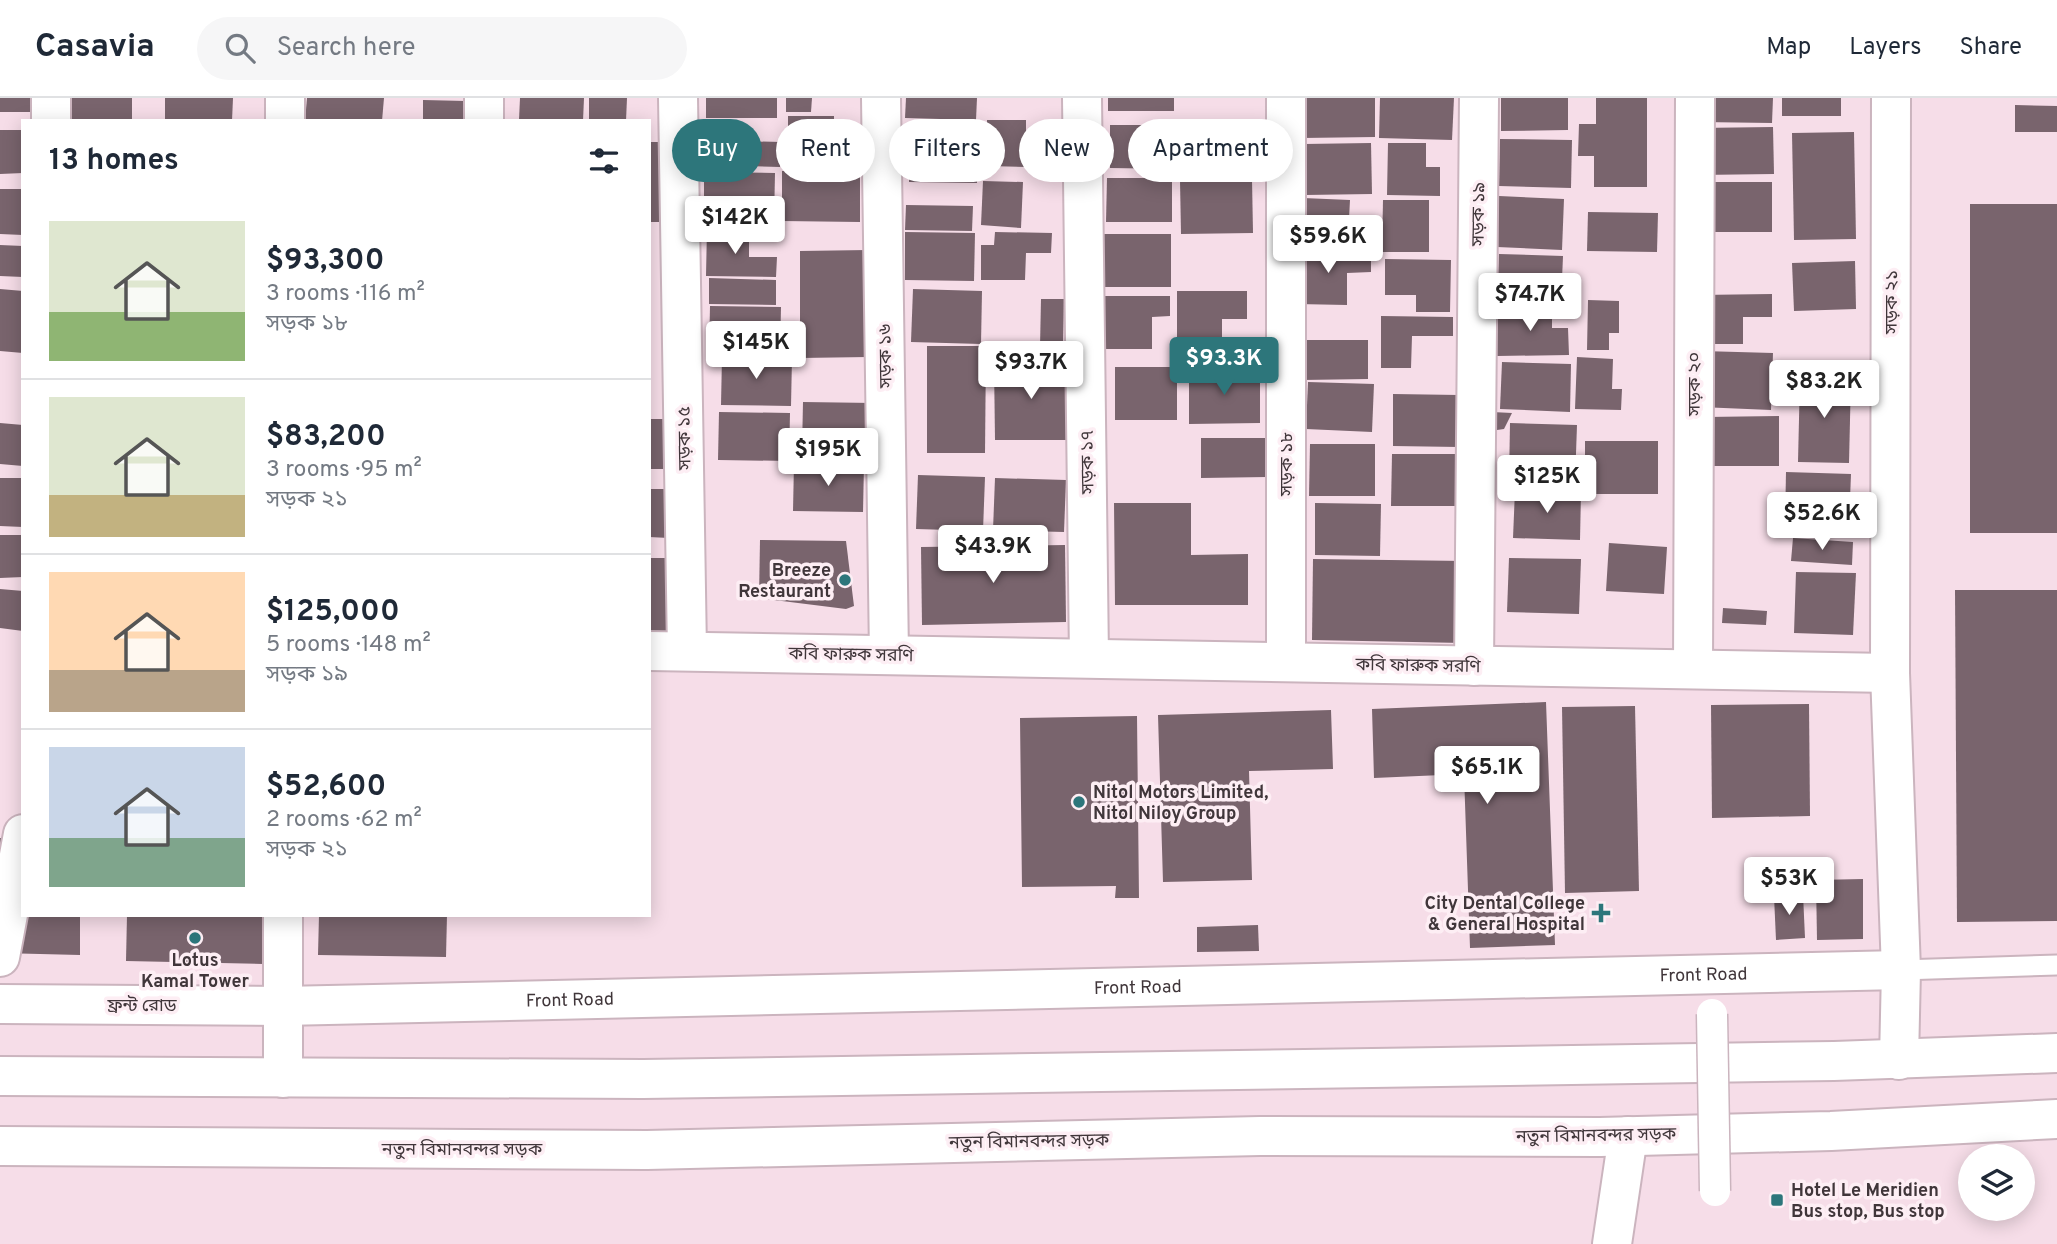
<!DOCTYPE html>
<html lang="en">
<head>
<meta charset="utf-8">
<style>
	body { margin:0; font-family:Overpass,"Noto Sans Bengali",sans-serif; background:#f6f6f7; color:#1f2937; height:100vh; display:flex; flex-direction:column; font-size:26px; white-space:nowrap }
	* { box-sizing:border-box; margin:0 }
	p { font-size:23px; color:#747a83 }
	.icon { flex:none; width:38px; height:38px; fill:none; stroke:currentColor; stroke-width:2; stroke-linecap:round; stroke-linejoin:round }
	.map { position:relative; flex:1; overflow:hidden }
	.details { position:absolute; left:21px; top:21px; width:630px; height:798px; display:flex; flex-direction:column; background:#fff; border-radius:0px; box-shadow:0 4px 18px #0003 }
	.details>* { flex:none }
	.guide { position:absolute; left:672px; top:21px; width:665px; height:63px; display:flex; gap:14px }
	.fabs { position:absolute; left:1958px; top:1046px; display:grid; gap:14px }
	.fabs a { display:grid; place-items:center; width:77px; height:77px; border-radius:50%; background:#fff; box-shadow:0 4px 18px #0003; font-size:35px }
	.price { position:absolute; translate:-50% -60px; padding:0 16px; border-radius:7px; background:#fff; color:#222; font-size:23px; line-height:46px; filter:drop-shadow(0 2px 4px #0008) }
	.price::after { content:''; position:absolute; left:50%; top:42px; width:21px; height:16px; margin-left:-10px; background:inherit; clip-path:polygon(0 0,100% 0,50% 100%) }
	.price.on { background:#2d767b; color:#fff }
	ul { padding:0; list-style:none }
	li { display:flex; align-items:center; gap:21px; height:175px; padding:0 28px }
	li+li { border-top:2px solid #e0e1e3 }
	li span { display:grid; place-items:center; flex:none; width:196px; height:140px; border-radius:0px; color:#555 }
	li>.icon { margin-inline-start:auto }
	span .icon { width:84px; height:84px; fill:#fffc; stroke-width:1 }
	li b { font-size:30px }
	h2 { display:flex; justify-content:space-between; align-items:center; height:84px; padding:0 28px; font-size:30px }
	.tag { padding:0 24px; border-radius:32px; background:#fff; box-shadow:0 4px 18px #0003; font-size:24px; line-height:63px }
	.tag.on { background:#2d767b; color:#fff }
	header { display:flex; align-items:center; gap:42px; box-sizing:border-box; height:98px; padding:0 35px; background:#fff; border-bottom:2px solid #e0e1e3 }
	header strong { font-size:33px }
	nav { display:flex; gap:38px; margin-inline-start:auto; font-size:24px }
	.search { width:490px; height:63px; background:#f6f6f7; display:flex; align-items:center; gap:18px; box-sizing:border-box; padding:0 24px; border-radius:38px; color:#747a83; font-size:26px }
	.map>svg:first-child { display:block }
</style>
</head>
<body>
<header>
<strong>Casavia</strong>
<div class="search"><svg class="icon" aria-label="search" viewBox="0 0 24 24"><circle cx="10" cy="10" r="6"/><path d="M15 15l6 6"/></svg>Search here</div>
<nav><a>Map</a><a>Layers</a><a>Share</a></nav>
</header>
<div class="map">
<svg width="2057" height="1146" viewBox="0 0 2057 1146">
	<rect width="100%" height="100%" fill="#f6dde8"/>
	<g fill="#79646d">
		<polygon points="0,0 33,0 32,14 0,14"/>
		<polygon points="64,0 132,0 132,23 65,23"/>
		<polygon points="165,0 233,0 232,23 165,23"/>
		<polygon points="307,0 384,0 382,23 305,23"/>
		<polygon points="520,0 584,0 583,23 519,22"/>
		<polygon points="589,0 627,0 626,23 589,23"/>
		<rect x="706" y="0" width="71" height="20"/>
		<polygon points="786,0 812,0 811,14 786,14"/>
		<polygon points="906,0 977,0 976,22 905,20"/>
		<rect x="1108" y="0" width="66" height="13"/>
		<polygon points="1302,0 1375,0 1375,39 1302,40"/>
		<polygon points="1380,0 1454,0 1452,42 1379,40"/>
		<polygon points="1501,0 1568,0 1568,32 1501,33"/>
		<polygon points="1596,0 1647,0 1647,89 1594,89 1594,58 1578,58 1579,26 1596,26"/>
		<polygon points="1702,0 1773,0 1772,25 1701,24"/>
		<rect x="1782" y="0" width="59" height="18"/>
		<polygon points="423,2 466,3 465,23 423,23"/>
		<polygon points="2015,7 2057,8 2057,34 2015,34"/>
		<polygon points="788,18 834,18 834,55 859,55 859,67 817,66 817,52 788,52"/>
		<polygon points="987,22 1026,22 1026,69 987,68"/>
		<polygon points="711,26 736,26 735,43 781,44 780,69 710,67"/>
		<polygon points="1110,27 1176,27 1176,71 1110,70"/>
		<rect x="1183" y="27" width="72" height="50"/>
		<polygon points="1773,29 1774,76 1699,77 1698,30"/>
		<polygon points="0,32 23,32 23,75 0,76"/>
		<polygon points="1854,34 1856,141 1794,142 1792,35"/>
		<polygon points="910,38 978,40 977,85 909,84"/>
		<polygon points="1500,41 1572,42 1571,90 1499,88"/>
		<polygon points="649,44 663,44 662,124 649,124"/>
		<polygon points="1371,45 1372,96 1305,97 1304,46"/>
		<polygon points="1388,45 1426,45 1426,69 1440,69 1440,98 1387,97"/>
		<polygon points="782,73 860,74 860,124 782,123"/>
		<polygon points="704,74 775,75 774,123 704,122"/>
		<polygon points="1107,80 1172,80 1172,124 1106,124"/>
		<polygon points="1252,81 1253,135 1181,136 1180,82"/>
		<polygon points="983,83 1023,84 1021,130 981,127"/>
		<polygon points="1699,84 1772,84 1772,134 1698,134"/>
		<polygon points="0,91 23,91 23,137 0,136"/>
		<polygon points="1499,98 1564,101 1562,152 1497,149"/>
		<polygon points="1303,100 1350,102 1349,121 1375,122 1374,149 1301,147"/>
		<polygon points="1383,102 1429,102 1429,154 1382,154"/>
		<rect x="1970" y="106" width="87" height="329"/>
		<polygon points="906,107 973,108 972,133 905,132"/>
		<polygon points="1588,114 1658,115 1657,154 1587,153"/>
		<polygon points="707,130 749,131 749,159 777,159 776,179 706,178"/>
		<polygon points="905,134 975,135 974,183 905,182"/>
		<polygon points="995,134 1052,135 1051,155 1026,155 1025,182 981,182 981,147 994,147"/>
		<rect x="1100" y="136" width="71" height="53"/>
		<polygon points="0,147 23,148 23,179 0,178"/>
		<polygon points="868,152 868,259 800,260 800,153"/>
		<polygon points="1297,153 1371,153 1371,174 1347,175 1347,207 1297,206"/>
		<polygon points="1499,156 1563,158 1561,205 1497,202"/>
		<polygon points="1385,161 1451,162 1450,214 1416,214 1416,197 1385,197"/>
		<polygon points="1855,163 1856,211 1794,213 1792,165"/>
		<polygon points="709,180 776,182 776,207 709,206"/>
		<polygon points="0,191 23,193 23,255 0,253"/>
		<polygon points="913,191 982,193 981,246 911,244"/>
		<polygon points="1177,193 1247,193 1247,221 1222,221 1222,246 1177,246"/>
		<polygon points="1772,196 1772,219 1743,219 1743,246 1699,246 1699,197"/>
		<polygon points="1104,198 1170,198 1170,218 1152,219 1152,251 1104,251"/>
		<polygon points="1041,201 1064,201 1063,249 1040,249"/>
		<polygon points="1588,202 1619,203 1619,235 1609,235 1609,252 1587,252"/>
		<polygon points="710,208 781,209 780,257 709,256"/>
		<polygon points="1552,210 1552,230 1568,230 1569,257 1497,258 1496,211"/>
		<polygon points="1381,218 1453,219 1453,238 1412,238 1411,270 1381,270"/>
		<polygon points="1303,242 1368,242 1368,281 1302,282"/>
		<polygon points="927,248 986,248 985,355 927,355"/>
		<polygon points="1702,253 1773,255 1771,312 1700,309"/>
		<polygon points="722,259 792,260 791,308 721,307"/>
		<polygon points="1577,259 1613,261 1612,291 1622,291 1621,312 1575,311"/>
		<polygon points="1502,264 1571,266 1570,314 1500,311"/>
		<polygon points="994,265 1068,265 1068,342 995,342"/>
		<rect x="1115" y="269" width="62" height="53"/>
		<polygon points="1189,273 1260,273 1260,325 1189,326"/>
		<polygon points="1800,278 1851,279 1849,365 1798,364"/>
		<polygon points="1308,284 1374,286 1372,334 1306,331"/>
		<polygon points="1393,296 1459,297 1459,349 1393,348"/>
		<polygon points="803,304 874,305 873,353 802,352"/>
		<polygon points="719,314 790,315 789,363 718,362"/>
		<polygon points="1492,314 1512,315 1504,331 1490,333"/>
		<polygon points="1779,318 1779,368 1705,368 1706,319"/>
		<polygon points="649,321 667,321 666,371 649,371"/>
		<polygon points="0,325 23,327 23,368 0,366"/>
		<polygon points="1510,325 1577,327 1575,384 1509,382"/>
		<polygon points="1201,340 1267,340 1267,379 1201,380"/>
		<rect x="1585" y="343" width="73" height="53"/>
		<polygon points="1310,346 1375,346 1375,398 1309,398"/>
		<polygon points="1392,356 1457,356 1456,408 1391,408"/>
		<polygon points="794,365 864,366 863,414 793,413"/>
		<polygon points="1786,374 1851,376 1849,428 1785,425"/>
		<polygon points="918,377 985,379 983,433 916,431"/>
		<polygon points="0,380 23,380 23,429 0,428"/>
		<polygon points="995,380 1066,382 1064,434 993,432"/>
		<polygon points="649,391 670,391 669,440 649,439"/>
		<polygon points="1515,392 1581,394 1580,442 1513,440"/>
		<polygon points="1114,405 1191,405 1191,457 1248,456 1248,507 1115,507"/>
		<polygon points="1315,405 1381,406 1380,458 1315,457"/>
		<polygon points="0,437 23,437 23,479 0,480"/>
		<polygon points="1793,440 1853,444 1852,467 1791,463"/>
		<polygon points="760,442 846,443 854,508 846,511 759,500"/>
		<polygon points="1609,445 1667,449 1664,496 1606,493"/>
		<polygon points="1065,447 1066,524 922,527 921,449"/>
		<polygon points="649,460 673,460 672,536 649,535"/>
		<polygon points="1509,460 1581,461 1579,516 1507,514"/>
		<polygon points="1313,461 1465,463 1463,545 1312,542"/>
		<polygon points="1796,474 1856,475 1853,537 1794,535"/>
		<polygon points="0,491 23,493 23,533 0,530"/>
		<polygon points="1955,492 2057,492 2057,823 1957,824"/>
		<polygon points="1723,510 1767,513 1766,527 1722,525"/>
		<polygon points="1546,604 1555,847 1470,850 1464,676 1374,680 1372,611"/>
		<polygon points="1809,606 1810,718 1712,720 1711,607"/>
		<polygon points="1635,608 1639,793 1565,795 1562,609"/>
		<polygon points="1331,612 1333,671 1249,673 1252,782 1163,784 1158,617"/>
		<polygon points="1137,618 1139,800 1115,800 1116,788 1022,789 1020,620"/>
		<polygon points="0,740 23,740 23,817 80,817 80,857 0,855"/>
		<polygon points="1863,781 1863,841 1817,842 1816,782"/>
		<polygon points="1803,796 1805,840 1776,842 1774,798"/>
		<polygon points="127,817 264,817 263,866 126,863"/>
		<polygon points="319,817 447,817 446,859 318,857"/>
		<polygon points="1258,827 1259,853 1197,854 1197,829"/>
	</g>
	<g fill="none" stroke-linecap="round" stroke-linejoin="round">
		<g stroke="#cbb4be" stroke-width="23">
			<polyline id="service" points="1901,872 2057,867"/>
		</g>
		<g stroke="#cbb4be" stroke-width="42">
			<g id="minor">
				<polyline points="51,0 51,23"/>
				<polyline points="484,0 484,23"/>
				<polyline points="678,0 687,553"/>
				<polyline points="881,0 889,557"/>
				<polyline points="1082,0 1089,560"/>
				<polyline points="1891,0 1890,575 1901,872 1899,962"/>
				<polyline points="285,23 285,0"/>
				<polyline points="649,553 1890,575"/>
				<polyline points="1286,564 1286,0"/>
				<polyline points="1474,568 1479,0"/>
				<polyline points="1693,571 1695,0"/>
				<polyline points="0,859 23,736"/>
				<path id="s1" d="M0,906L283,908L1901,872"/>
				<polyline points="283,980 283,817"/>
				<polyline points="1612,1146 1628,1038"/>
			</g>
		</g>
		<g stroke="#cbb4be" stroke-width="42">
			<g id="trunk">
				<polyline points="0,978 643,981 1834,963 2057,955"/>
				<polyline points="0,1048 647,1052 1260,1038 1600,1039 1831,1033 2057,1021"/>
			</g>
		</g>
		<use href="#service" stroke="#fff" stroke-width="19"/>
		<use href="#minor" stroke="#fff" stroke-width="38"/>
		<use href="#trunk" stroke="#fff" stroke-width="38"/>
		<g stroke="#cbb4be" stroke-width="33" stroke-linecap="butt">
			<polyline id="pedestrian-bridge" points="1712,916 1715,1093"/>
		</g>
		<use href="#pedestrian-bridge" stroke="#fff" stroke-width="30"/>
	</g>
	<g fill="#2d767b" stroke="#fdeef4" stroke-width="2.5">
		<circle cx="845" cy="482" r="7"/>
		<circle cx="1079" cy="704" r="7"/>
		<path d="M1597.5 804.5h7v7h7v7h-7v7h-7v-7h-7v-7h7z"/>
		<circle cx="195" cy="840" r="7"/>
		<rect x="1770" y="1095" width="14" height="14" rx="3.5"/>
	</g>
	<g text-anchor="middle" stroke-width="7" stroke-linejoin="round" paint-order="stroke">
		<g font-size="18" fill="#40363a" stroke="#fdeef4">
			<text transform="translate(1478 116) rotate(-89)" y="6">সড়ক ১৯</text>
			<text transform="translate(1891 204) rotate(-90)" y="6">সড়ক ২১</text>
			<text transform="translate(885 258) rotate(-91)" y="6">সড়ক ১৬</text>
			<text transform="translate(1694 286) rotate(-90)" y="6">সড়ক ২০</text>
			<text transform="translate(684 340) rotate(-91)" y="6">সড়ক ১৫</text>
			<text transform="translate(1087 364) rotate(-91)" y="6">সড়ক ১৭</text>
			<text transform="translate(1286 366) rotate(-90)" y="6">সড়ক ১৮</text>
			<text transform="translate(851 556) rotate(1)" y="6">কবি ফারুক সরণি</text>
			<text transform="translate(1418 567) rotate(1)" y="6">কবি ফারুক সরণি</text>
			<text dy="6" stroke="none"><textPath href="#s1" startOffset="1704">Front Road</textPath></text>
			<text dy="6" stroke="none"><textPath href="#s1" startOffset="1138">Front Road</textPath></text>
			<text dy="6" stroke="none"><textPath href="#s1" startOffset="570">Front Road</textPath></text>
			<text x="142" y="913">ফ্রন্ট রোড</text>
			<text transform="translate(1596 1037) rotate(-1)" y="6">নতুন বিমানবন্দর সড়ক</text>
			<text transform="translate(1029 1043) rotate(-1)" y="6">নতুন বিমানবন্দর সড়ক</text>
			<text x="462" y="1057">নতুন বিমানবন্দর সড়ক</text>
		</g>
		<g font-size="18" font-weight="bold" fill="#40363a" stroke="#fdeef4" text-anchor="end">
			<text x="831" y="478">Breeze<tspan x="831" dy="21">Restaurant</tspan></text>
			<text x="1093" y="700" text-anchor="start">Nitol Motors Limited,<tspan x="1093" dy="21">Nitol Niloy Group</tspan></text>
			<text x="1585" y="811">City Dental College<tspan x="1585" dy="21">&amp; General Hospital</tspan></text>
			<text x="195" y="868" text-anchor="middle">Lotus<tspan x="195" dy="21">Kamal Tower</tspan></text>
			<text x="1791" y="1098" text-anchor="start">Hotel Le Meridien<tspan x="1791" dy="21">Bus stop, Bus stop</tspan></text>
		</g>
	</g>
</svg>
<div class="fabs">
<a><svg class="icon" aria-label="layers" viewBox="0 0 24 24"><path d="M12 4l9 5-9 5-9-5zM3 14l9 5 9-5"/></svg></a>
</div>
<b class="price" style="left:735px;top:158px">$142K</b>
<b class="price" style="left:1328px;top:177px">$59.6K</b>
<b class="price" style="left:1530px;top:235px">$74.7K</b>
<b class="price" style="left:756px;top:283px">$145K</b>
<b class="price on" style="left:1224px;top:299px">$93.3K</b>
<b class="price" style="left:1031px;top:303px">$93.7K</b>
<b class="price" style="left:1824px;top:322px">$83.2K</b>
<b class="price" style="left:828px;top:390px">$195K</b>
<b class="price" style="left:1547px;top:417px">$125K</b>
<b class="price" style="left:1822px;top:454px">$52.6K</b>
<b class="price" style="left:993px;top:487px">$43.9K</b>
<b class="price" style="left:1487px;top:708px">$65.1K</b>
<b class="price" style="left:1789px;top:819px">$53K</b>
<div class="guide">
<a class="tag on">Buy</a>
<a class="tag">Rent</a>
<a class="tag">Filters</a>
<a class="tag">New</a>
<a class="tag">Apartment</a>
</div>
<section class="details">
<h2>13 homes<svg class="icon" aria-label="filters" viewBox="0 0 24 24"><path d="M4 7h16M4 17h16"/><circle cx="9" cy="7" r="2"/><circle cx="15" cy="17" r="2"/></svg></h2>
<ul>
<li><span style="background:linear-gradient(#dfe7d0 65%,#8fb573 0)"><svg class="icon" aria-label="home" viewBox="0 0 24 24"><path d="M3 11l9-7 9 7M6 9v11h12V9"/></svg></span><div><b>$93,300</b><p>3 rooms · 116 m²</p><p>সড়ক ১৮</p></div></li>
<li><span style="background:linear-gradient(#dfe7d0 70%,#c2b280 0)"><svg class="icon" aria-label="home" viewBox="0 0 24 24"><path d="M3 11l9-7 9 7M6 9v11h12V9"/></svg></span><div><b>$83,200</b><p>3 rooms · 95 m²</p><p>সড়ক ২১</p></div></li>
<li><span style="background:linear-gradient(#ffd9b3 70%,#b9a48a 0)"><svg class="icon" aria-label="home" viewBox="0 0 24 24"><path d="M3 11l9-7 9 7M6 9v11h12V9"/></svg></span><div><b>$125,000</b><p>5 rooms · 148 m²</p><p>সড়ক ১৯</p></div></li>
<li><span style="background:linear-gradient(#c9d6e8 65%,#7fa58c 0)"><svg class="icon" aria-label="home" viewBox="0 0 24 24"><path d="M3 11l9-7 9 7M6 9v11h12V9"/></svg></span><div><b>$52,600</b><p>2 rooms · 62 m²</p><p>সড়ক ২১</p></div></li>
</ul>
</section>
</div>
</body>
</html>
